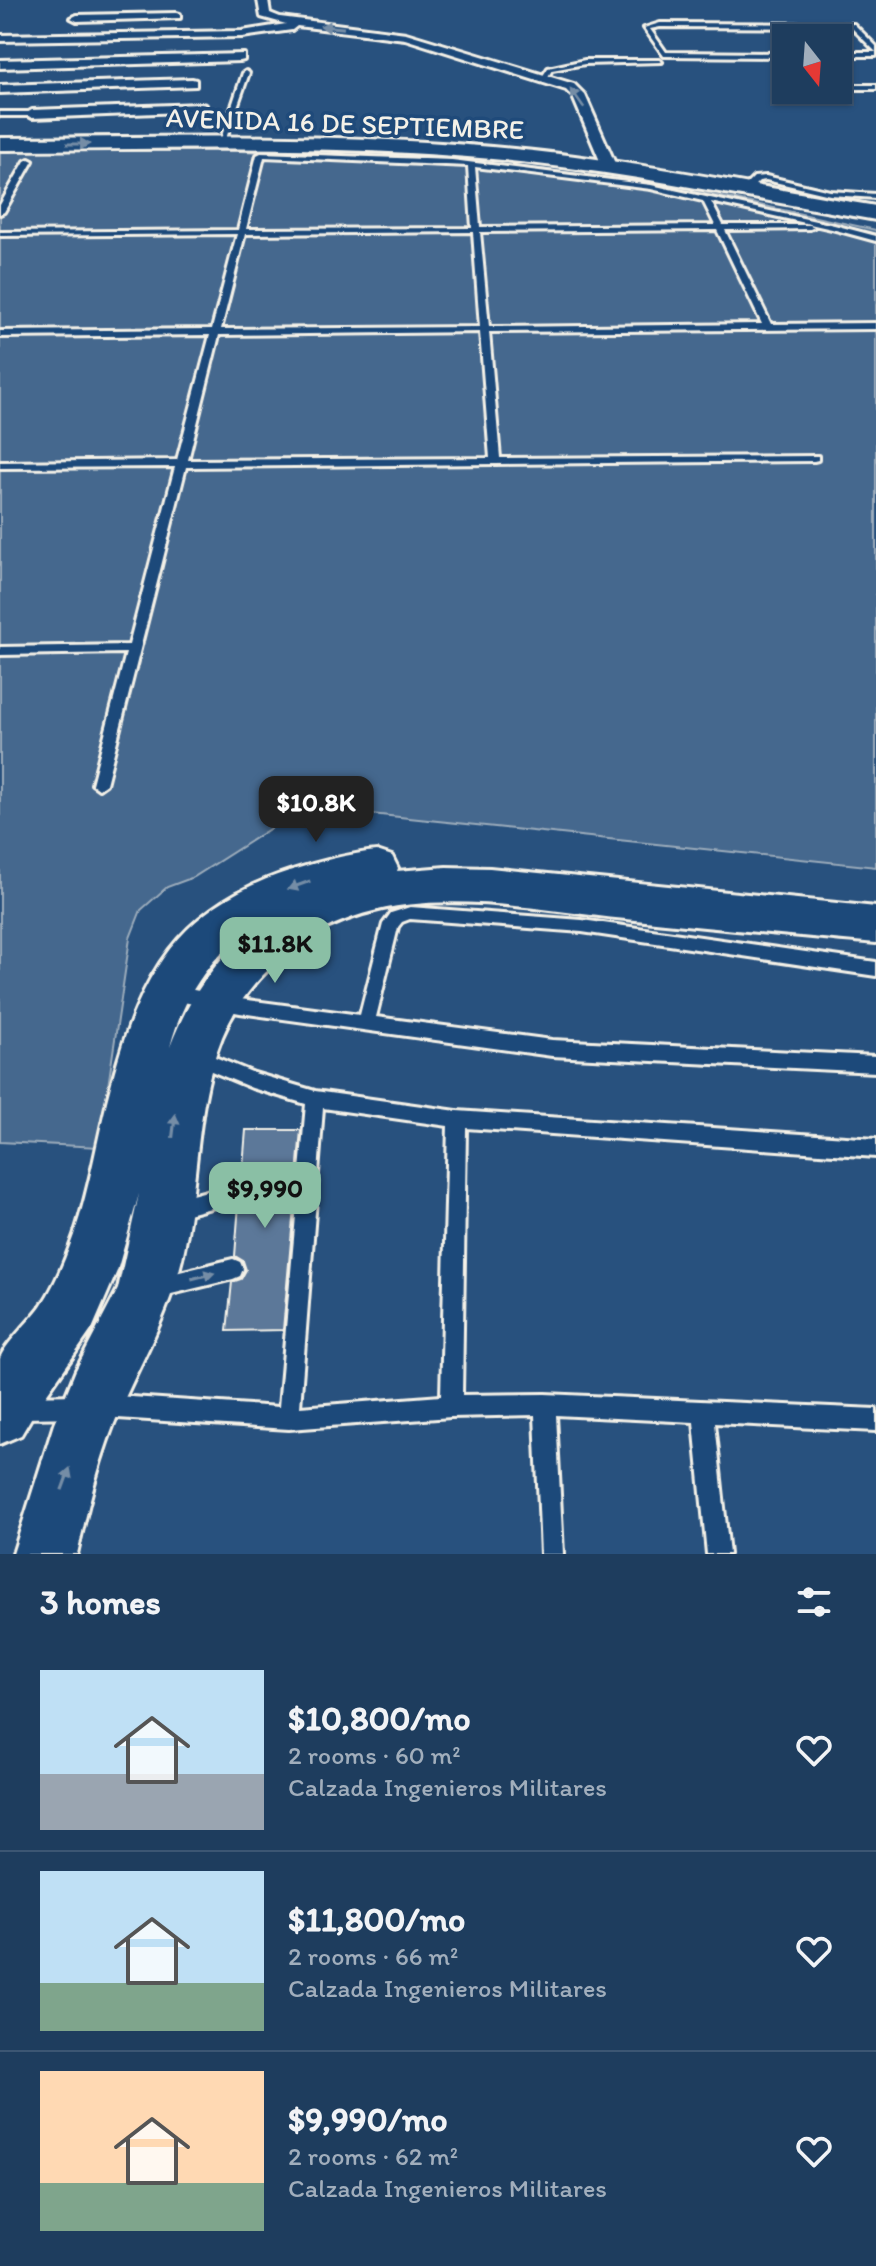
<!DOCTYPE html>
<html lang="en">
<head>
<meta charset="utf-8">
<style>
	body { margin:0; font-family:Itim,sans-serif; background:#2b4867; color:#f1f3f6; height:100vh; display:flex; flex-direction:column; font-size:30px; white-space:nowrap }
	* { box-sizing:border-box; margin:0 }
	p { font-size:26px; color:#a1aebc }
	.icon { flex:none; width:44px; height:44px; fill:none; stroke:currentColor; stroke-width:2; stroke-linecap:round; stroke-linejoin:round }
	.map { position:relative; height:1554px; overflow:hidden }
	.sheet { display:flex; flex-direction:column; background:#1e3d5e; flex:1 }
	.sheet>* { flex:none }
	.needle { width:52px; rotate:163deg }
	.buttons { position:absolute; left:772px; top:24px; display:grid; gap:16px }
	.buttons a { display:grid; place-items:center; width:80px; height:80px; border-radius:0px; background:#1e3d5e; box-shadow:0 2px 6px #0004,0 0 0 2px #3c5673; font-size:40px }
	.price { position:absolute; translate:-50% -68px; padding:0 18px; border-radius:16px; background:#8abfa5; color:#111; font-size:26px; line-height:52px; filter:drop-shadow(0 2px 4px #0008) }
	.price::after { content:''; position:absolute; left:50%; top:48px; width:24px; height:18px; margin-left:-12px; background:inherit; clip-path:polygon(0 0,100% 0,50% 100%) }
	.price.selected { background:#222; color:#fff }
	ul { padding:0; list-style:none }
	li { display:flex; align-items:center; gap:24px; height:200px; padding:0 40px }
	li+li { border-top:2px solid #3c5673 }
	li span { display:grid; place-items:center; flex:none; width:224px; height:160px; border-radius:0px; color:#555 }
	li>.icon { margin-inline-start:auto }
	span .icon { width:96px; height:96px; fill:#fffc; stroke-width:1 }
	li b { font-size:34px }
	h2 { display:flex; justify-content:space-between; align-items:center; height:96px; padding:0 40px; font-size:34px }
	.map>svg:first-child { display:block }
</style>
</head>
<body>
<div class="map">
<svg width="876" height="1554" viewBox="0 0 876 1554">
	<rect width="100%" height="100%" fill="#28517e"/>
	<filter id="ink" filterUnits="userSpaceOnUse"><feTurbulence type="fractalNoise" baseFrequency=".0125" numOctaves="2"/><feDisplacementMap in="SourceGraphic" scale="16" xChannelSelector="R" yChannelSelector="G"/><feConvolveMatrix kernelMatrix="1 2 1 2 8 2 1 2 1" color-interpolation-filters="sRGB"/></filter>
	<g filter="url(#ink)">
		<polygon fill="#45688e" stroke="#9cacbb" stroke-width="2" points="0,151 240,151 485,162 662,184 876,230 876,867 304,807 194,877 167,887 141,910 130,938 99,1147 0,1142"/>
		<polygon fill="#5b7899" stroke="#f4f1e8" stroke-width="2" points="246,1130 301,1130 283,1330 227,1331 232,1282 241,1279 246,1270 243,1261 235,1256 239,1204 249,1200 253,1192 251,1184 242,1179"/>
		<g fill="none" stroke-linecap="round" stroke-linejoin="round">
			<g stroke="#f4f1e8" stroke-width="6">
				<g id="lane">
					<polygon points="660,23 854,24 876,46 876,52 852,28 660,27 650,29 666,52 786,53 786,57 664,56 644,28"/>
					<rect x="838" y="52" width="38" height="4"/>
					<polygon points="585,60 659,60 662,62 585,64 552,70 547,78 542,77 548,68"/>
					<polygon points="246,71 249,73 224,144 219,145 243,73"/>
					<rect x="838" y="85" width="38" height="4"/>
					<polygon points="0,112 32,112 35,114 32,116 0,116"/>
					<path d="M261,153L452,160L651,185L834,225L876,236V241L832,229L711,202L723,225H810L814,227L810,229L725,230L771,324L876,323V329L489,332L500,458L818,456V460L814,461L186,467L106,784L99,789L92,784L126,653L0,655V647L129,645L175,467L0,468V462L177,460L210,335L0,337V331L212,329L237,234L0,236V232L238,230L257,155ZM264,157L468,166L472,228L246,229ZM475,167L651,189L703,201L715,225L480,227ZM717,230L762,324L489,327L480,232ZM473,232L480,327L221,329L245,234ZM480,332L490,458L188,460L219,335Z"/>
					<polygon points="29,159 33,161 4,212 0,214 0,205 25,161"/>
					<polygon points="766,176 830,191 876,194 876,198 830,195 766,180 759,181 747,193 740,191 754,177"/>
					<polygon points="410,907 582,920 876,962 876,976 582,932 410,919 402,922 398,927 376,1017 552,1040 876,1056 876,1072 552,1056 240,1013 173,1000 167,998 165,993 167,988 173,986 240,999 360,1015 383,924 391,913"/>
					<path d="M198,1050L254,1073L315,1091L457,1111L876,1139V1157L466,1128L462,1395L545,1394L876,1409V1431L715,1423L729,1554H707L694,1422L556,1415L563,1554H541L535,1415L451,1417L289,1429L102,1417L95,1413L92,1406L88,1413L81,1417L22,1418L15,1414L11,1407L15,1400L22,1396L81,1395L88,1399L92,1406L95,1399L102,1395L279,1407L306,1104L252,1088L192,1063L189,1058L192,1053ZM323,1108L448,1126L441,1396L300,1407Z"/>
					<polygon points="241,1182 248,1185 250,1191 248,1197 241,1200 173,1218 166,1216 164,1209 166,1202 173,1200"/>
					<polygon points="233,1259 240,1262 243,1269 240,1276 233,1279 159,1297 152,1294 149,1287 152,1280 159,1277"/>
				</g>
			</g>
			<g stroke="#f4f1e8" stroke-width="6">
				<g id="street">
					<polygon points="258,0 268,0 270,13 280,17 406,33 574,84 585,95 617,168 610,172 603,168 573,97 566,90 405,39 297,26 292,30 242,37 0,41 0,35 242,31 286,24 261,17"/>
					<polygon points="176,13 180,14 180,18 77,21 71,18 77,15"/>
					<polygon points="244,54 244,60 240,61 0,68 0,60"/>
					<polygon points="192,79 196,80 196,86 0,93 0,85"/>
					<polygon points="201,104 206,105 206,111 32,118 25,114 32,110"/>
				</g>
			</g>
			<g stroke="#f4f1e8" stroke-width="6">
				<g id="secondary">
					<path d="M0,138C164,137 328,132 492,147C621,158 748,185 876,206V220C748,198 621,171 492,159C329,144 164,149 0,150Z"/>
					<path d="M377,851L392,856L398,868L397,871L446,867L490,868L876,907V943C793,935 709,928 626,919C509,907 382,874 282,957C256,979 235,1006 222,1037C194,1107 199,1186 182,1259C169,1313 142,1359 120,1409C100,1455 88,1505 77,1554H13L54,1424L76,1370L118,1289L139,1194L117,1271L92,1329L37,1408L21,1435L0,1444C0,1424 0,1376 0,1359C4,1345 31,1320 41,1306C56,1284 65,1260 74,1235C91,1186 98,1133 112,1082C140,975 178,907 289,871C318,862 346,854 377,851ZM259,923C217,957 189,997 170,1047C183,996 213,950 259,923Z"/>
				</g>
			</g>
			<use href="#lane" fill="#1f4a7a" fill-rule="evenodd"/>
			<use href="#street" fill="#1f4a7a" fill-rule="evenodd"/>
			<use href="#secondary" fill="#1f4a7a" fill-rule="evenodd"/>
		</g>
		<defs><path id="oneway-solid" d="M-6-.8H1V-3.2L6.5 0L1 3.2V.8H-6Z" transform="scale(2)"/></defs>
		<g fill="#748da6">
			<use href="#oneway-solid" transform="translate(332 27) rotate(-175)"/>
			<use href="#oneway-solid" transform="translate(577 98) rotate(-125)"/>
			<use href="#oneway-solid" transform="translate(78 144)"/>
			<use href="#oneway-solid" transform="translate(299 885) rotate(160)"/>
			<use href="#oneway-solid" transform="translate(174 1126) rotate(-83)"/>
			<use href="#oneway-solid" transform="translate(203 1276) rotate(-14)"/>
			<use href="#oneway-solid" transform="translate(66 1479) rotate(-70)"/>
		</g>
	</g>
	<g text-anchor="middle" stroke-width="7" stroke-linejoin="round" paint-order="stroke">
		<g font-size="28" fill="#f4f1e8" stroke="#1f4a7a">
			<text transform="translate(345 123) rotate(2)" y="10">AVENIDA 16 DE SEPTIEMBRE</text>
		</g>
	</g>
</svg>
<div class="buttons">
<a><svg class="needle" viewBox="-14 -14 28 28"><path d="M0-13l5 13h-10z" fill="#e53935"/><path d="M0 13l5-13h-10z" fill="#a1aebc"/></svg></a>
</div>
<b class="price selected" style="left:316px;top:844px">$10.8K</b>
<b class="price" style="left:275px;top:985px">$11.8K</b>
<b class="price" style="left:265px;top:1230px">$9,990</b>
</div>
<section class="sheet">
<h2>3 homes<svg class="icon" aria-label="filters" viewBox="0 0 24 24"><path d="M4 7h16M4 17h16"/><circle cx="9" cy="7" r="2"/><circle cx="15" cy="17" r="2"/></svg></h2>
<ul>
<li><span style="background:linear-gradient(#bfe0f5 65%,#9aa5b1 0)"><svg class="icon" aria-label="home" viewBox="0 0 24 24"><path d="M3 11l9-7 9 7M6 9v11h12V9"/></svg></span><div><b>$10,800/mo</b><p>2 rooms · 60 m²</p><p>Calzada Ingenieros Militares</p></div><svg class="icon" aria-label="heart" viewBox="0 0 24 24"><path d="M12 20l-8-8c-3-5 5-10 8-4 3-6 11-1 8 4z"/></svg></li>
<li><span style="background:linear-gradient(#bfe0f5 70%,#7fa58c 0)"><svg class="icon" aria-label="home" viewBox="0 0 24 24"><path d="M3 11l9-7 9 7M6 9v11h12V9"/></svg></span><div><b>$11,800/mo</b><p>2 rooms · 66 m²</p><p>Calzada Ingenieros Militares</p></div><svg class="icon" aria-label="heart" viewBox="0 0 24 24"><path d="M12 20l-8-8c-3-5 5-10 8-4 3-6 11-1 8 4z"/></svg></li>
<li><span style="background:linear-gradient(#ffd9b3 70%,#7fa58c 0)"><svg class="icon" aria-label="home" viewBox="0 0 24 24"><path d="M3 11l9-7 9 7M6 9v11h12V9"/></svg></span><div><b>$9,990/mo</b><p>2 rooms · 62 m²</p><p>Calzada Ingenieros Militares</p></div><svg class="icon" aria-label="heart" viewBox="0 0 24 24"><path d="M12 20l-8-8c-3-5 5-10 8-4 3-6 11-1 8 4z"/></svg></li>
</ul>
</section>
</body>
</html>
